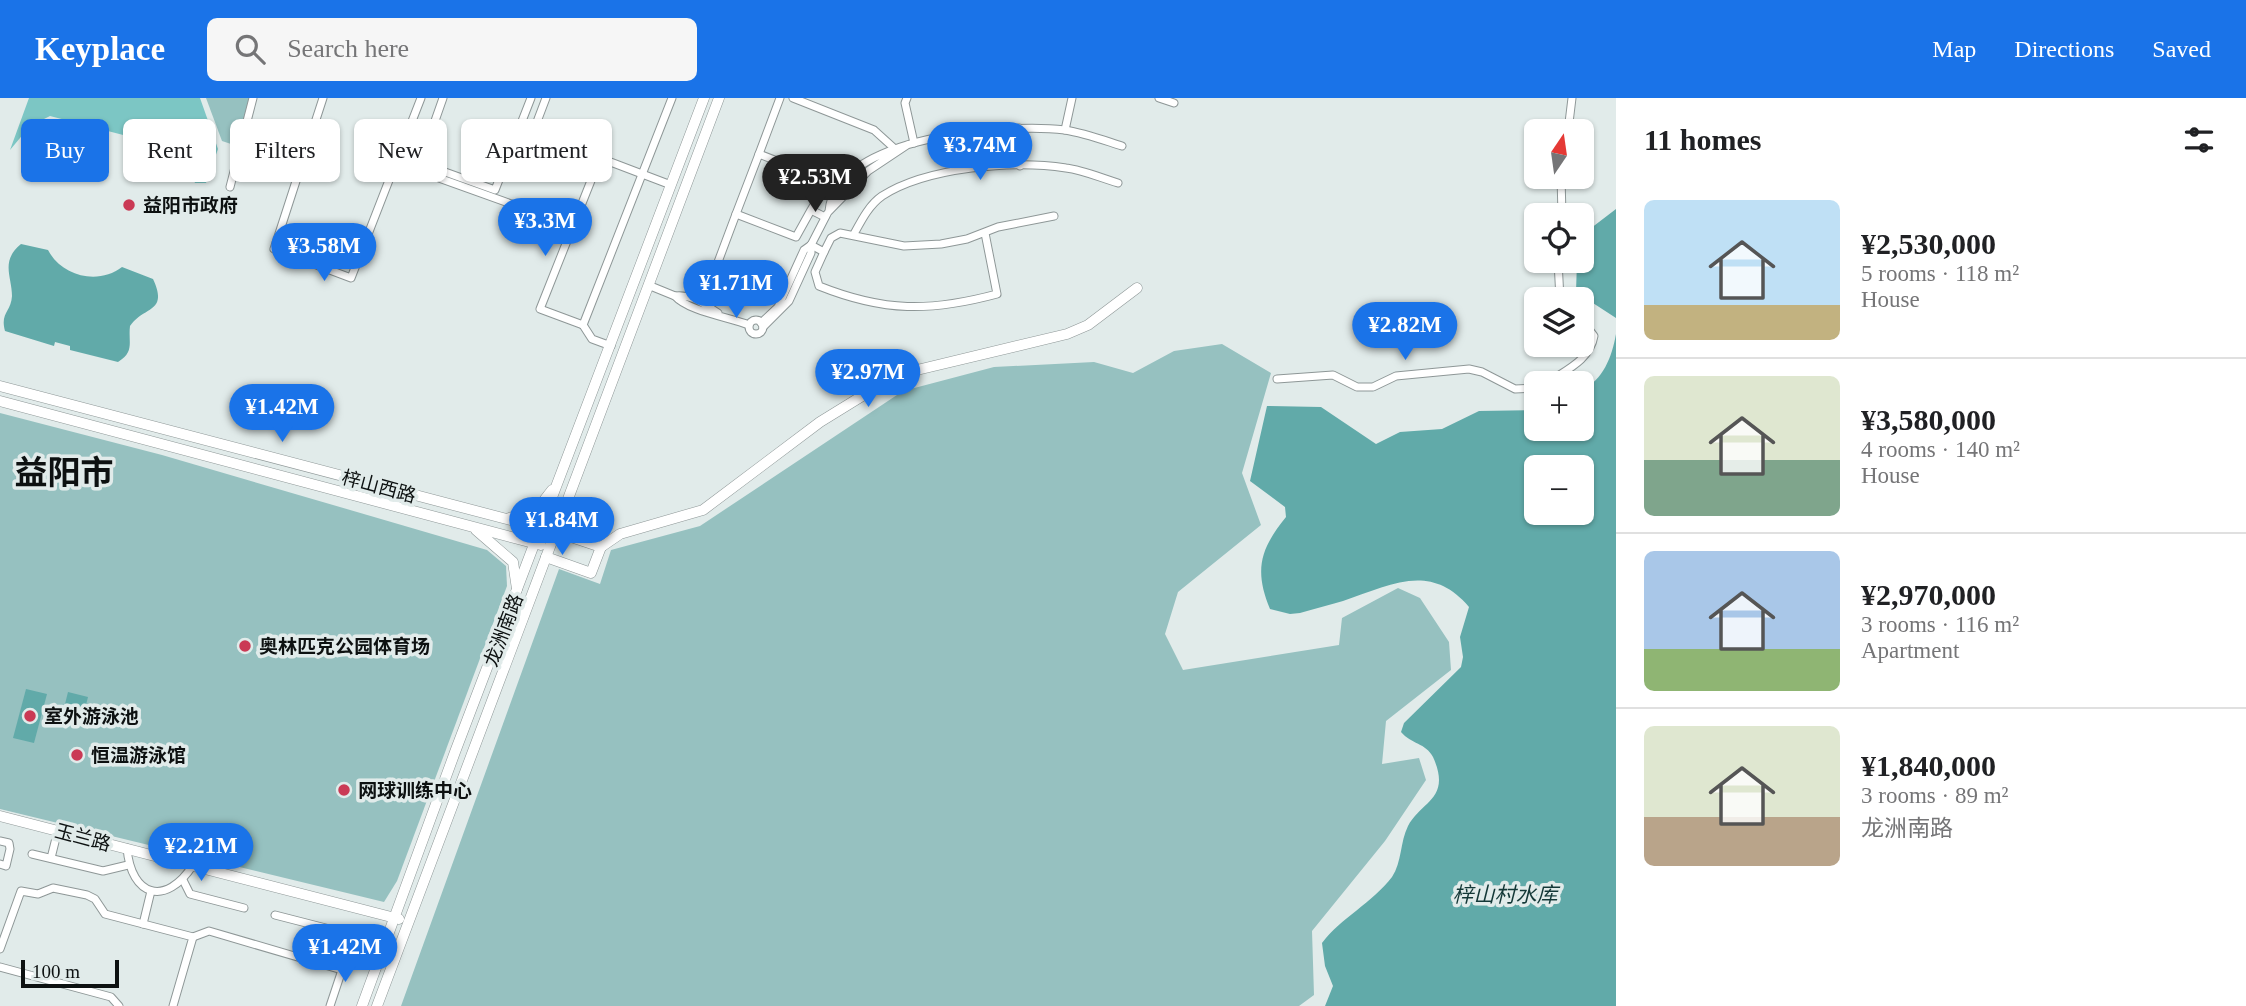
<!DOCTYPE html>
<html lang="en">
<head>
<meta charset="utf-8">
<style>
	body { margin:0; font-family:"Times New Roman","Noto Sans SC",serif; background:#f6f6f6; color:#202124; height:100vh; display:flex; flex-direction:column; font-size:26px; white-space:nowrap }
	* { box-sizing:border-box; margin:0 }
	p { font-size:23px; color:#757577 }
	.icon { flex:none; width:38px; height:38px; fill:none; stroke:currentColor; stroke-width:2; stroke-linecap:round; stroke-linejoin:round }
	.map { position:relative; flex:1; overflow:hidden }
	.side { display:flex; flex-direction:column; background:#fff; width:630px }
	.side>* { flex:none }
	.hud { position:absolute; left:21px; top:21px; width:665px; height:63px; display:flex; gap:14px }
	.needle { width:46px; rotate:13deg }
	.buttons { position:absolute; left:1524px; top:21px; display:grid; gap:14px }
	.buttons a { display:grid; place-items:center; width:70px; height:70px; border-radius:10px; background:#fff; box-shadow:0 2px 5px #0004; font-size:35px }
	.scale { position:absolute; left:21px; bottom:18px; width:98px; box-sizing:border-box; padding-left:7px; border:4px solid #0d1111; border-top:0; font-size:19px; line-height:24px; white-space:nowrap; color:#0d1111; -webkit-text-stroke:5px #e1ebea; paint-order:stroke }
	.price { position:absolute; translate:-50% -60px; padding:0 16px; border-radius:24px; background:#1a73e8; color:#fff; font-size:23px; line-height:46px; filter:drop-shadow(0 2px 4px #0008) }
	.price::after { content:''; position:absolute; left:50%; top:42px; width:21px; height:16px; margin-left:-10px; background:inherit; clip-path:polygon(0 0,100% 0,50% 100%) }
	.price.active { background:#222; color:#fff }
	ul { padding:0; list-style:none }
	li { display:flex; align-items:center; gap:21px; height:175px; padding:0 28px }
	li+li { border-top:2px solid #e0e0e0 }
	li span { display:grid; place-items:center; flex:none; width:196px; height:140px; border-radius:10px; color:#555 }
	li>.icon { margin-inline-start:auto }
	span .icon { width:84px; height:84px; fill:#fffc; stroke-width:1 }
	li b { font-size:30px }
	h2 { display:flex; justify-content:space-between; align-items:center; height:84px; padding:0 28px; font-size:30px }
	.pill { padding:0 24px; border-radius:10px; background:#fff; box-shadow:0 2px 5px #0004; font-size:24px; line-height:63px }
	.pill.active { background:#1a73e8; color:#fff }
	header { display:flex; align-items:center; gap:42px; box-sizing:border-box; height:98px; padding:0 35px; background:#1a73e8; color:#fff }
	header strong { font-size:33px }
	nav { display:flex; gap:38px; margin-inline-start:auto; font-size:24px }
	.search { width:490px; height:63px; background:#f6f6f6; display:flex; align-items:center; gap:18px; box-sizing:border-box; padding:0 24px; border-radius:10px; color:#757577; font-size:26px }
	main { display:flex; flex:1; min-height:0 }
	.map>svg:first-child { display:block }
</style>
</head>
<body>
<header>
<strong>Keyplace</strong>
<div class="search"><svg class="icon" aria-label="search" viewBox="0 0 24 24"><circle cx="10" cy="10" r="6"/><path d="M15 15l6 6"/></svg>Search here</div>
<nav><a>Map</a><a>Directions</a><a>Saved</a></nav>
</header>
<main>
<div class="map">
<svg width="1616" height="908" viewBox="0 0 1616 908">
	<rect width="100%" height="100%" fill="#e1ebea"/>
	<g fill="#96c1c0">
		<polygon points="206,0 249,0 237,48 222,43"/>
		<polygon points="1222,246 1271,275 1242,375 1261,427 1178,494 1165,536 1183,572 1339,547 1342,520 1398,490 1420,500 1449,544 1451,572 1386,623 1382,666 1419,660 1426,682 1385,743 1312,833 1314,897 1299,908 401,908 559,471 600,486 611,452 700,428 903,293 994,269 1094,264 1133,275 1174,253"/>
		<polygon points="0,315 162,357 487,452 506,468 507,488 397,783 384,804 0,711"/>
	</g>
	<polygon fill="#7cc6c4" points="29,0 200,0 218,51 206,85 195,85 181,52 50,18 30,28 10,52"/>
	<g fill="#61aaa9" fill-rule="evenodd">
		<polygon points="1616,111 1616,220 1576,194 1577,163 1582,163 1582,137"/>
		<path d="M21,146L48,152C62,179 99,187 122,169L153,181C169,215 143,208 130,228C128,244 135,254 118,264L70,252V248L55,244L54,248L5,233C0,215 11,214 12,198C12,179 0,163 21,146Z"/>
		<path d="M1616,236V908H1325L1333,888L1325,868L1322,845C1341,820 1372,805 1392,779C1402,764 1400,744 1408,728C1421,703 1452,701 1433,659C1426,645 1411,646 1401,634L1404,625L1461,569L1463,559L1460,539L1469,509C1430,463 1389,488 1343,503C1329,507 1314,511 1300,515L1290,516L1270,511C1254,472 1260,451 1286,419L1285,409L1250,383L1267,308L1321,309L1376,346L1400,334L1442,331L1479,313L1536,312V331H1582V292C1603,282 1612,259 1616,236ZM1536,369H1582V415H1536Z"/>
		<polygon points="26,591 47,596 34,645 13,640"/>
		<polygon points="68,594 88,599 82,623 62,618"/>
	</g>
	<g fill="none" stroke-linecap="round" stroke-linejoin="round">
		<g stroke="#8e9797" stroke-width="9">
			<g id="street">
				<polyline points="323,0 274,151 351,180 421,0"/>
				<polyline points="443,0 430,37 420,45 416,59 420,65 495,92 531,0"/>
				<polyline points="546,0 535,29 601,52 600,60 671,87"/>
				<polyline points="793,0 874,32 895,51"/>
				<polyline points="907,0 905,5 914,45"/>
				<polyline points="1159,0 1174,5"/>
				<polyline points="1019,30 1020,68"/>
				<polyline points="1065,32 1072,0"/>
				<polyline points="1568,33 1572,0"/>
				<path d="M907,47L868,73L829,113C836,37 1008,25 1065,32C1084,35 1103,42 1122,48"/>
				<polyline points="759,56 780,0"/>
				<polyline points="397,65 553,121"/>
				<polyline points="1561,79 1562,117"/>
				<polyline points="230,89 253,0"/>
				<polyline points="811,112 796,139 736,116 759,56 828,83 811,112 825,119"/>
				<polyline points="736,116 715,172 774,194"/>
				<path d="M854,136C861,123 869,107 882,98C927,69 1014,62 1066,70C1083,72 1101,80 1118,85"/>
				<polyline points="811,147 824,154 831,140 840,135 904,148 941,146 967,141 998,129 1054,118"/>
				<path d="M824,154L815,174L819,188C884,214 930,214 997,196L985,135"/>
				<polyline points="1558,163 1560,201"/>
				<polyline points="648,187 675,198"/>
				<path d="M718,215C704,206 692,196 675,198C688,213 728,219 749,227"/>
				<circle cx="756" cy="229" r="7"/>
				<polyline points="761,225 778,209 804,152 811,147 827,116"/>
				<polyline points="583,227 540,211 600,60"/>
				<polyline points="763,229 789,203 811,155 811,147"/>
				<polyline points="611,248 592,241 583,227 672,0"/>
				<polyline points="1277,281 1333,277 1357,289 1373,289 1396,278 1469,271 1482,274 1515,291 1536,290"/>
				<path d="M1547,285C1566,272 1590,262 1594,238L1582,222"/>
				<polyline points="0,743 9,745 10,751 6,768 0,766"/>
				<path d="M127,750C131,799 166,809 193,767"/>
				<polyline points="32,756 103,773 128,767"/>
				<polyline points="51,760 58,732"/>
				<polyline points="183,782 190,796 244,810"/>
				<polyline points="143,826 151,793"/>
				<polyline points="193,839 209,833 342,872 352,842 349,836 275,817"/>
				<polyline points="0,851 21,793 38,796 53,790 87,797 95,801 105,816 193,839 173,908"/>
				<polyline points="0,869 111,899 119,908"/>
				<polyline points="330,908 342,872"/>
			</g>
		</g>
		<g stroke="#8e9797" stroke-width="11">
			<g id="secondary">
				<polyline points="0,288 556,434 601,449 591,475 546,459"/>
				<polyline points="0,303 541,447"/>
				<polyline points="509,420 535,414 552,392"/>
				<polyline points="476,432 513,464 517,491"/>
				<polyline points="601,449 620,436 703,412 820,324 880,287 917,272 1067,236 1088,227 1137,190"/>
				<polyline points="0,718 399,821"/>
				<polyline points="362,908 455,654 704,0"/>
				<polyline points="377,908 719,0"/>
			</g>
		</g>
		<use href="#street" stroke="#fff" stroke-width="7"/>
		<use href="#secondary" stroke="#fff" stroke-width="10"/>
	</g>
	<g fill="#ca3a55" stroke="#e1ebea" stroke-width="2.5">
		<circle cx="129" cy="107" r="7"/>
		<circle cx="245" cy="548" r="7"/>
		<circle cx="30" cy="618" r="7"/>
		<circle cx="77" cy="657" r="7"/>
		<circle cx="344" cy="692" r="7"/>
	</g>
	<g text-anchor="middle" stroke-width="7" stroke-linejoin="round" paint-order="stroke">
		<g font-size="19" font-weight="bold" fill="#0d1111" stroke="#e1ebea" text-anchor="start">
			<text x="143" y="114">益阳市政府</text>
			<text x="259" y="555">奥林匹克公园体育场</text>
			<text x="44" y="625">室外游泳池</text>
			<text x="91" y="664">恒温游泳馆</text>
			<text x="358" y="699">网球训练中心</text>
		</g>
		<g font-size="19" fill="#0d1111" stroke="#e1ebea">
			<text transform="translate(379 388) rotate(15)" y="7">梓山西路</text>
			<text transform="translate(503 532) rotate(-69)" y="7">龙洲南路</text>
			<text transform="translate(83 739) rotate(15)" y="7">玉兰路</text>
		</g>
		<g font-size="21" font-style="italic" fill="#133837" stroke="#e1ebea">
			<text x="1505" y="804">梓山村水库</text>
		</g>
		<g font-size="33" font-weight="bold" fill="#0d1111" stroke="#e1ebea">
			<text x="64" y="386">益阳市</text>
		</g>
	</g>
</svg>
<div class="buttons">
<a><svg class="needle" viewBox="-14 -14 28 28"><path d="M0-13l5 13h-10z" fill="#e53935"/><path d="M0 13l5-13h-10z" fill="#757577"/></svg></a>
<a><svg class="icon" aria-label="locate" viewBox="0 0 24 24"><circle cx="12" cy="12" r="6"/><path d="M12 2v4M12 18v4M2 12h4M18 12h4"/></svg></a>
<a><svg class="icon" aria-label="layers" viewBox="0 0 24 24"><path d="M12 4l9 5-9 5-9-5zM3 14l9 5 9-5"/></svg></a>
<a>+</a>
<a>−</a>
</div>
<div class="scale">100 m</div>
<b class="price" style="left:980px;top:84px">¥3.74M</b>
<b class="price active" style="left:815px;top:116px">¥2.53M</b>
<b class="price" style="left:545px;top:160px">¥3.3M</b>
<b class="price" style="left:324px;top:185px">¥3.58M</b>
<b class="price" style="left:736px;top:222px">¥1.71M</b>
<b class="price" style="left:1405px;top:264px">¥2.82M</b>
<b class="price" style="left:868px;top:311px">¥2.97M</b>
<b class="price" style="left:282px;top:346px">¥1.42M</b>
<b class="price" style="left:562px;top:459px">¥1.84M</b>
<b class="price" style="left:201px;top:785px">¥2.21M</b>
<b class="price" style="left:345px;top:886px">¥1.42M</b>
<div class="hud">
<a class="pill active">Buy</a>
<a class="pill">Rent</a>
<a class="pill">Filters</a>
<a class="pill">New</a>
<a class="pill">Apartment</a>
</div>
</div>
<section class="side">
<h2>11 homes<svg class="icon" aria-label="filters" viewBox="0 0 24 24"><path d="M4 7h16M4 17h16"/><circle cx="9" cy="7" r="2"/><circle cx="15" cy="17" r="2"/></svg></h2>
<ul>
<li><span style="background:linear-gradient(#bfe0f5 75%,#c2b280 0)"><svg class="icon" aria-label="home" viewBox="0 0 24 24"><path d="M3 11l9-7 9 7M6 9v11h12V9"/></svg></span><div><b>¥2,530,000</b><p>5 rooms · 118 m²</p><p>House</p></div></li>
<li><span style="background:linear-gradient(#dfe7d0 60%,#7fa58c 0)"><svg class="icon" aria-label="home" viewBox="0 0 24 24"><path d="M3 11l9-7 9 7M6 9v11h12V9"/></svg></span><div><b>¥3,580,000</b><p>4 rooms · 140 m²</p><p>House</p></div></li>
<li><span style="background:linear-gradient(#a9c7e8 70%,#8fb573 0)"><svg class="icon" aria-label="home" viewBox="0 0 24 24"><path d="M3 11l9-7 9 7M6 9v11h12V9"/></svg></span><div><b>¥2,970,000</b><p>3 rooms · 116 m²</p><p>Apartment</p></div></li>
<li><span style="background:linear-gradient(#dfe7d0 65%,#b9a48a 0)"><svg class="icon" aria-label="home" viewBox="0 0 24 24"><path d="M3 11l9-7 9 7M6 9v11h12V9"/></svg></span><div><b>¥1,840,000</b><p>3 rooms · 89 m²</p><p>龙洲南路</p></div></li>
</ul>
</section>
</main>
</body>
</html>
